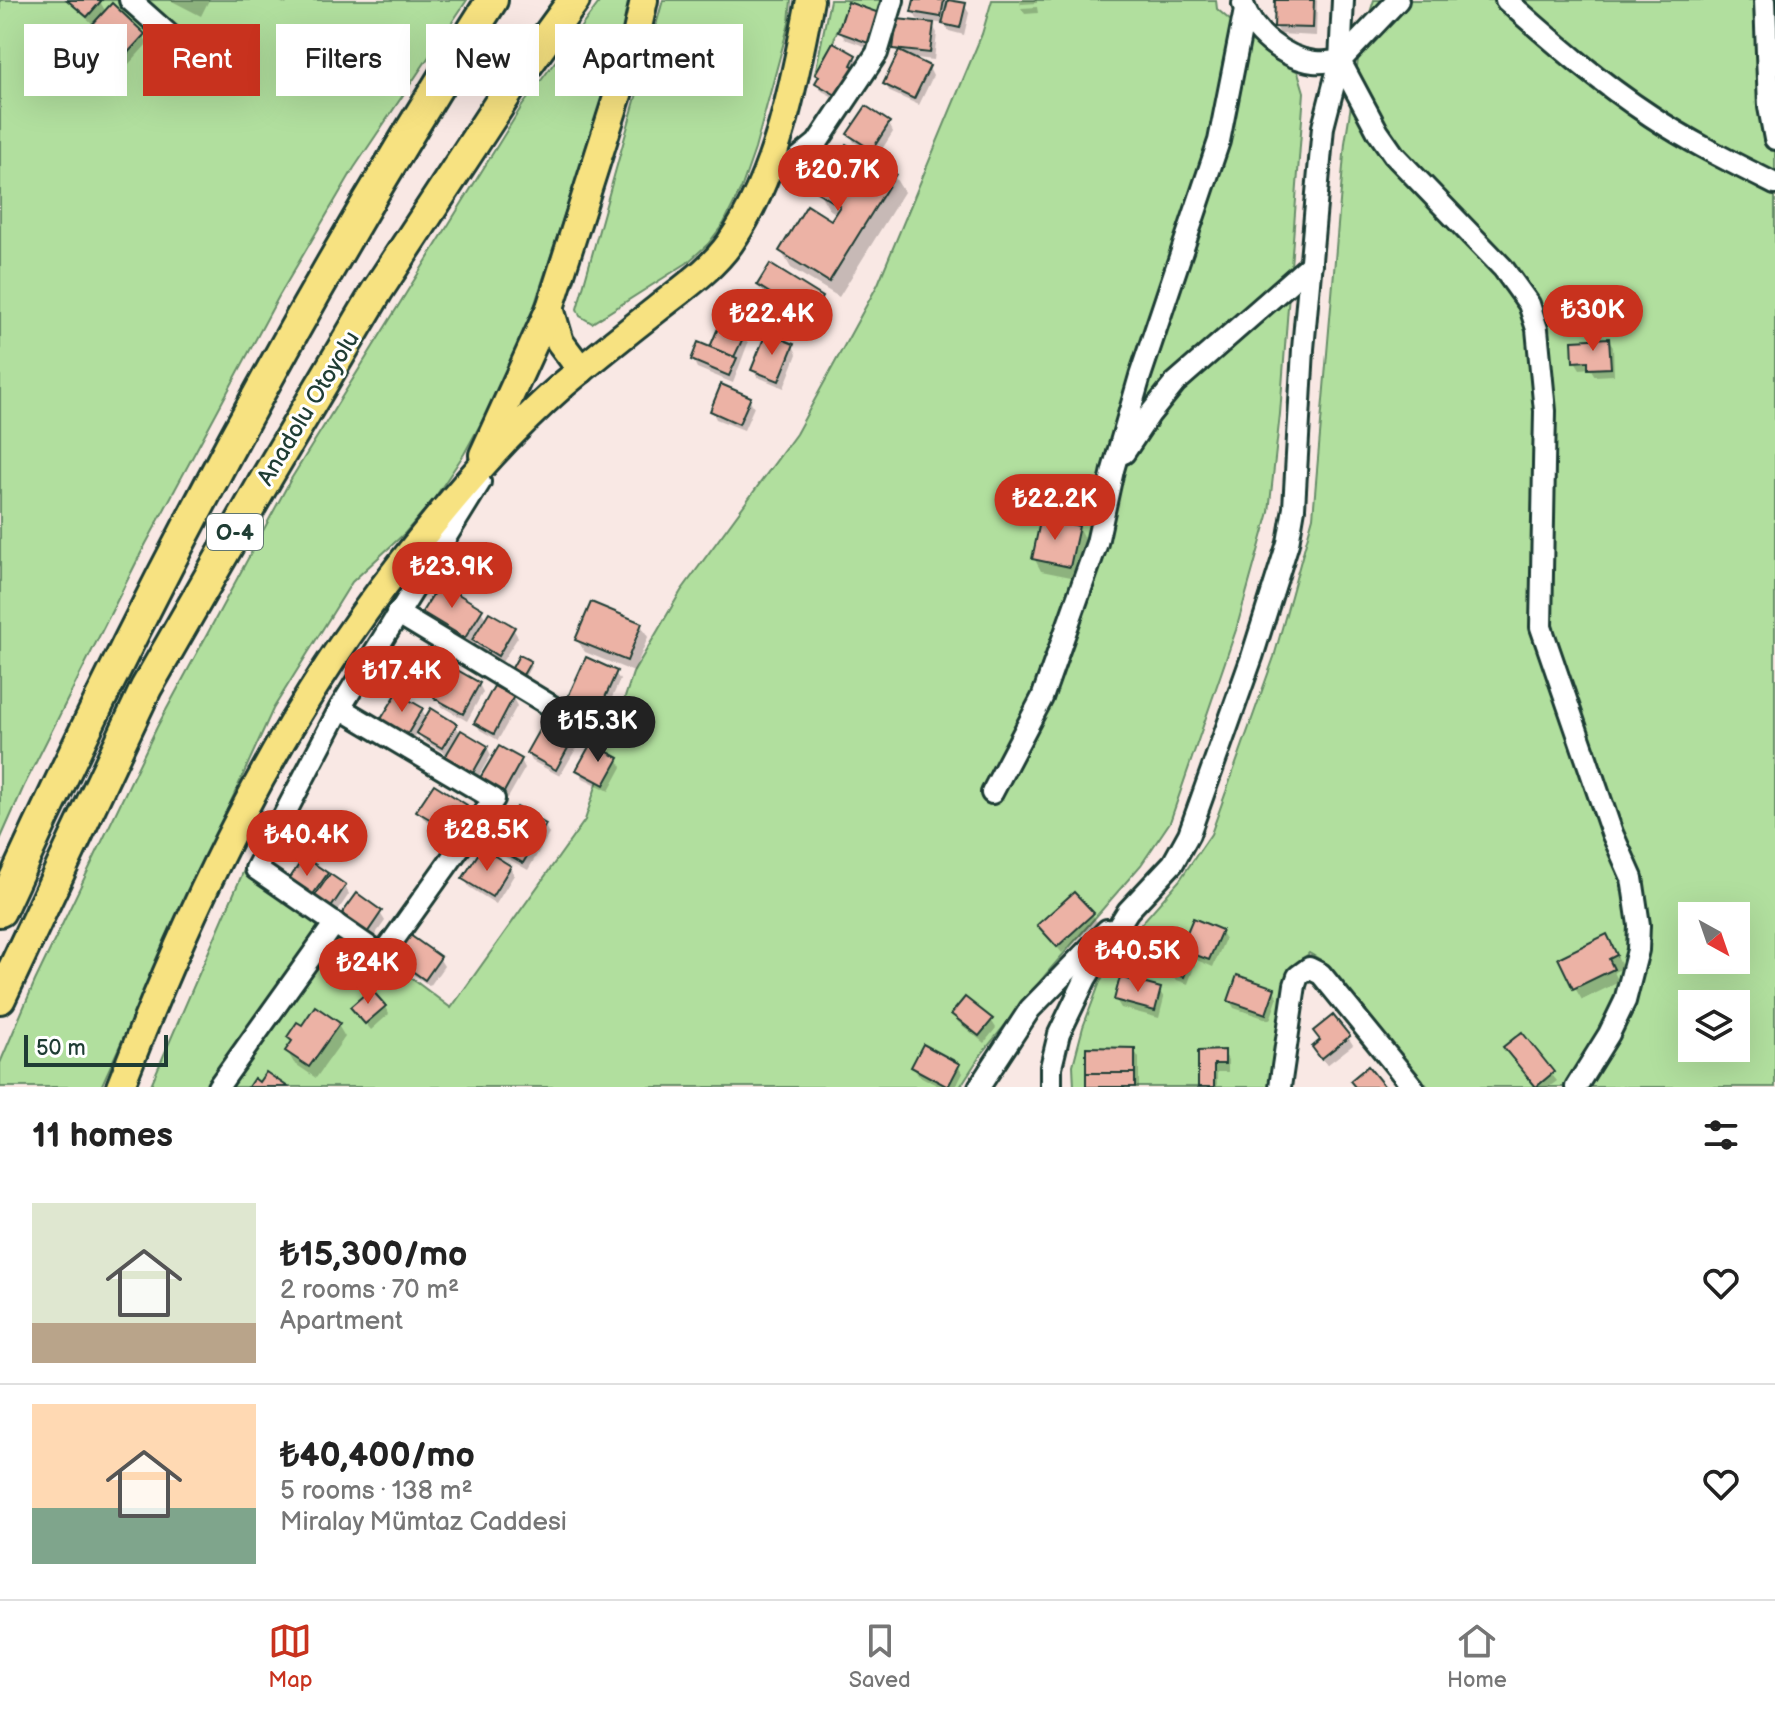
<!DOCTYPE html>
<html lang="en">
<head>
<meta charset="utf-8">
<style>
	body { margin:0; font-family:"Balsamiq Sans",sans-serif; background:#f6f6f6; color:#222; height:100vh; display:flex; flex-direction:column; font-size:30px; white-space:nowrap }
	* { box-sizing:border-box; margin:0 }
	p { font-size:26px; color:#767676 }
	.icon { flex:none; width:44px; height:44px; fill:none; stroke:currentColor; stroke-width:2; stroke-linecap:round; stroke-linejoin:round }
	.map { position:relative; height:1087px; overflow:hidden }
	.side { display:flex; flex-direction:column; background:#fff; flex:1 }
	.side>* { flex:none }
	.hud { position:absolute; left:24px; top:24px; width:800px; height:72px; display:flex; gap:16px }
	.needle { width:52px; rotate:140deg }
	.fabs { position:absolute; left:1678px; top:902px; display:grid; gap:16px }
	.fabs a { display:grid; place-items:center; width:72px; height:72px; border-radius:0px; background:#fff; box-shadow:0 8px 32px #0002; font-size:40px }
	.scale { position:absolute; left:24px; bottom:20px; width:144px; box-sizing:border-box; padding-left:8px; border:4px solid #1f3d34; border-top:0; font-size:22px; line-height:28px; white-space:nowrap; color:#1f3d34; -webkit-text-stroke:6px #fff; paint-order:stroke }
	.price { position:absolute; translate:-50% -68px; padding:0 18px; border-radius:28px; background:#c8321e; color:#fff; font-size:26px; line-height:52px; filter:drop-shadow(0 2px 4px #0008) }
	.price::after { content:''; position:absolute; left:50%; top:48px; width:24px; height:18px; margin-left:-12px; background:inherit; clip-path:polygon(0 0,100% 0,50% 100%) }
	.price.current { background:#222; color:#fff }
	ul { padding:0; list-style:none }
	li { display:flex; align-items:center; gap:24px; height:200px; padding:0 32px }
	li+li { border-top:2px solid #e0e0e0 }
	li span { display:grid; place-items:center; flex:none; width:224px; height:160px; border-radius:0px; color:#555 }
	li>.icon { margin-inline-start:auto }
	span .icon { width:96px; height:96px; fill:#fffc; stroke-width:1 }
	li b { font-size:34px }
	h2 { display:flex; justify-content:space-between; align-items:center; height:96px; padding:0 32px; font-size:34px }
	.pill { padding:0 28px; border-radius:0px; background:#fff; box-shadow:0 8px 32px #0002; font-size:28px; line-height:72px }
	.pill.current { background:#c8321e; color:#fff }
	.tab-bar { display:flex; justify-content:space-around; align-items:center; height:112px; border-top:2px solid #e0e0e0; background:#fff; font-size:22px; color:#767676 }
	.tab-bar a { display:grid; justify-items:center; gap:4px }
	.tab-bar .current { color:#c8321e }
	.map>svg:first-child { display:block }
</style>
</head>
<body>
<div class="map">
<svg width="1775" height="1087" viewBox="0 0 1775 1087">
	<rect width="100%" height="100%" fill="#f9e8e4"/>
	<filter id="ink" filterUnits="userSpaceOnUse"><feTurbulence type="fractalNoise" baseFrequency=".0125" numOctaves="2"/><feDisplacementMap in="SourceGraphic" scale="16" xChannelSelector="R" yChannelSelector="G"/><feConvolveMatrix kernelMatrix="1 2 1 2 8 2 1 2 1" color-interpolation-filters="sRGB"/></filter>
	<g filter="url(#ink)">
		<g fill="#b1df9e" stroke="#688e69" stroke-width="2" fill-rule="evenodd">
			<polygon points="0,0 120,0 124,4 141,0 467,0 354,168 279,296 142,551 24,786 0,840"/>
			<polygon points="601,0 635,0 527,328 501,387 464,454 434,499 405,533 352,582 273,709 101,1087 0,1087 0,1063 35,981 157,727 291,479 522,106"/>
			<polygon points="663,0 791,0 789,23 755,149 741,189 724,223 708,244 687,263 592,323 580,316 577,309"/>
			<polygon points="830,0 885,0 882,14 848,3 833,42 815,74"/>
			<polygon points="992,0 1216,0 1217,9 1274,58 1298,72 1304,92 1280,414 1269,512 1236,630 1170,822 1141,865 1047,973 980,1056 960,1087 150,1087 247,863 382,956 451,1008 585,820 633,673 681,591 796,434 878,284 982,34"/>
			<path d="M1374,0H1775V1087H1428L1326,963L1309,953L1285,981L1271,1087H1074L1073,1065L1083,1027L1100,982L1141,924L1179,881L1211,834L1274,657L1313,517L1345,143L1361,41ZM1692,916H1736V960H1692ZM1692,1004H1736V1048H1692Z"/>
		</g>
		<g fill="#0003">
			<polygon points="67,0 99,0 106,12 143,35 148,43 128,65 96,36 92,28 94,25"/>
			<polygon points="170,0 209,0 201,16"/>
			<polygon points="276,0 289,0 286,5"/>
			<polygon points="916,0 949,0 964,5 969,13 964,35 949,31 944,24 917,19 913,11"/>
			<polygon points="1020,0 1037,0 1037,3 1021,4 1021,7"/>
			<polygon points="1277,0 1317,0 1316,36 1280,34 1276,26"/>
			<polygon points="850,5 875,50 845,39 840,32"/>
			<polygon points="1037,7 1038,13 1025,14 1021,8"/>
			<polygon points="931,22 937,33 934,60 908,57 929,68 933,76 919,105 890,92 885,84 899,55 895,49 930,25"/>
			<polygon points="855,57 859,65 841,101 822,91 817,83 820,78 818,74"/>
			<polygon points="889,124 893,132 877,157 854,142 850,134"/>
			<polygon points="894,176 904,192 839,297 791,268 781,251 832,222 837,214 829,209 819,192"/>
			<polygon points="759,285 822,298 826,306 814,324 764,293"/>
			<polygon points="743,335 748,343 733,383 697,368 693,360"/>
			<polygon points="1608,340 1613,347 1614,375 1595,376 1590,368 1580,369 1575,361"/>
			<polygon points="793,346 797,354 784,388 758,377 753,370"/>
			<polygon points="749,399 754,407 744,430 716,419 712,411"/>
			<polygon points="1078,527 1085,540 1076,578 1041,571 1034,558"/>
			<polygon points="481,611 487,620 513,629 518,637 502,662 479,648 476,643 472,649 431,625 424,612"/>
			<polygon points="641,625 648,637 634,672 585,652 577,640"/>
			<polygon points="529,663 531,666 525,677 514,668"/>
			<polygon points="615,673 620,680 602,720 573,706 569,698"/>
			<polygon points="479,684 483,692 467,721 441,706 437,698"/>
			<polygon points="513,698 517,706 498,740 480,730 476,723"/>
			<polygon points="630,709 635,717 628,739 611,733 607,726"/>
			<polygon points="422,710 427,719 455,725 461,734 487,747 491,755 477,779 452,765 448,755 423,740 418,732 412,741 388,727 383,719"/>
			<polygon points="572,739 577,747 560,776 532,761 528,753"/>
			<polygon points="617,759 622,767 609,791 583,778 579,770"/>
			<polygon points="521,760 525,768 508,798 487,786 483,778"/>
			<polygon points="465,806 470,814 454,838 423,818 419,811"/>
			<polygon points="545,826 549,834 528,870 500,854 496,846"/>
			<polygon points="510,867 514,875 496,904 469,887 465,879"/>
			<polygon points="326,874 329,879 345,886 349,894 335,915 293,891"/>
			<polygon points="380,913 385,921 372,939 348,923 344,915"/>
			<polygon points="1092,914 1097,922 1062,953 1040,926"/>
			<polygon points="1220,931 1225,939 1213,967 1192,958 1195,964 1188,984 1155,972 1151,964 1186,955 1183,948"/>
			<polygon points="1614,949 1623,968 1614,972 1619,982 1582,1000 1575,988"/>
			<polygon points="364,954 369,962 357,979 338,966 333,958"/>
			<polygon points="439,958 444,966 430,986 401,966 397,959"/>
			<polygon points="1273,989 1278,997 1270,1020 1234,1008 1230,1001"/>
			<polygon points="1159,990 1164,998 1159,1018 1121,1008 1116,1000"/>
			<polygon points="385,1007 389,1014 371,1030 353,1008"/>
			<polygon points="954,1014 991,1020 996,1028 984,1043 958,1022"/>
			<polygon points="338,1025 345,1037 316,1078 294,1063 287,1051 292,1043 289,1037 302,1028"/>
			<polygon points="1521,1035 1557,1081 1549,1087 1536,1087 1510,1055"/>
			<polygon points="1348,1037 1353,1045 1327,1065 1319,1055 1322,1041"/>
			<polygon points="1134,1050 1139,1058 1139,1087 1088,1087"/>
			<polygon points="1224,1052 1228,1060 1228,1072 1217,1072 1217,1087 1200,1087 1200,1053"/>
			<polygon points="958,1066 963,1073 956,1087 940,1087 918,1075 913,1067"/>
		</g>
		<g fill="#ecb2a5" stroke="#1f3d34" stroke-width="2">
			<polygon points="67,0 102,0 87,17"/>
			<polygon points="914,0 944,0 941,17 911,12"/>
			<polygon points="948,0 966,3 960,28 942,24"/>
			<polygon points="1275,0 1314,0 1313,28 1274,27"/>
			<polygon points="848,2 882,14 871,44 838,32"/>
			<polygon points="112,3 145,34 123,58 89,28"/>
			<polygon points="897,19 934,23 930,53 893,49"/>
			<polygon points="833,42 856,55 851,65 857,68 836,95 815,83 819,76 815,74"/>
			<polygon points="899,51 930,66 914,99 883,84"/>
			<polygon points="866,106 890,122 872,150 847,134"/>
			<polygon points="846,144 896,174 829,282 779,251 807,205 831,220 840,206 817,192"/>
			<polygon points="770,264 823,297 810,318 757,285"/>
			<polygon points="720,323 745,334 734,357 710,347"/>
			<polygon points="766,333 794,344 779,381 751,370"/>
			<polygon points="1609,338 1611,368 1588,369 1588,361 1573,362 1572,340"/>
			<polygon points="698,342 737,358 729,376 691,360"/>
			<polygon points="721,384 751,397 739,424 710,411"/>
			<polygon points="1041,517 1079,526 1070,567 1032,559"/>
			<polygon points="440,583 483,609 465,638 422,612"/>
			<polygon points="591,602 642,623 627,661 575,640"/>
			<polygon points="489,612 515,627 498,656 472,640"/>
			<polygon points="519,655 531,661 523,675 512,668"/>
			<polygon points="586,657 617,671 598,713 567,699"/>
			<polygon points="452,667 480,683 463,714 434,698"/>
			<polygon points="494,686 514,696 494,734 474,723"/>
			<polygon points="397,693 423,708 407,735 381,719"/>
			<polygon points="612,702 632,708 624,732 604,726"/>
			<polygon points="431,708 457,724 442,748 416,733"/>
			<polygon points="544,721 574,737 556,770 526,753"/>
			<polygon points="461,730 488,746 473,773 445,757"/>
			<polygon points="591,743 619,758 604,785 576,770"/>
			<polygon points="499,746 522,759 504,792 480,778"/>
			<polygon points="434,784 467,805 450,831 416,811"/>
			<polygon points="517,807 546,824 523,863 493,846"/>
			<polygon points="482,848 511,866 492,897 462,879"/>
			<polygon points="304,857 328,873 309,900 286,884"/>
			<polygon points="330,874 346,885 330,909 314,897"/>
			<polygon points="1074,892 1094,913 1057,947 1037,925"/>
			<polygon points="357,893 382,911 367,933 341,915"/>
			<polygon points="1193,918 1222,930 1209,960 1180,949"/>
			<polygon points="1607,934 1617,955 1609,959 1614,969 1573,989 1558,958"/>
			<polygon points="410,935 441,957 425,980 394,958"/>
			<polygon points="344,938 366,953 353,973 331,958"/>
			<polygon points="1156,942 1192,955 1184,977 1148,965"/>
			<polygon points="1237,975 1275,988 1266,1014 1228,1001"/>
			<polygon points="1120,977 1161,988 1155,1011 1114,1000"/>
			<polygon points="371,989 386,1006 365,1024 350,1007"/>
			<polygon points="965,997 993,1019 979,1036 951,1014"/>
			<polygon points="315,1006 340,1023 309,1067 285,1051 292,1041 287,1037 297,1022 302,1025"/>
			<polygon points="1333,1015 1350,1036 1321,1059 1312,1047 1320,1040 1313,1031"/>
			<polygon points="1522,1032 1554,1072 1536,1087 1503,1047"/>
			<polygon points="923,1044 960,1064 948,1087 911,1067"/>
			<polygon points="1086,1047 1135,1048 1135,1073 1086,1073"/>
			<polygon points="1225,1050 1225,1064 1214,1064 1214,1087 1198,1087 1198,1051"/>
			<polygon points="1368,1066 1385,1087 1355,1087 1350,1081"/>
			<polygon points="266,1072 288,1087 248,1087 254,1078 259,1082"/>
			<rect x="1086" y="1073" width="49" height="14"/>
		</g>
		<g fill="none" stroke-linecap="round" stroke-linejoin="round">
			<g stroke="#1f3d34" stroke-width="26">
				<g id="minor">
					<polyline points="130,0 175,40"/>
					<path d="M1506,0C1552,41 1599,82 1651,116C1690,142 1733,163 1775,184"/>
					<polyline points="1765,0 1769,107 1775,139"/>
					<path d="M1243,4C1252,33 1284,58 1314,62C1322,63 1332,61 1340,61L1398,0"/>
					<polyline points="1340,61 1378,132 1394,155 1503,268 1529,304 1537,329 1545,411 1541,627 1612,833 1632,878 1639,925 1638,950 1625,1001 1609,1034 1576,1087"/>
					<polyline points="766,172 790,165 817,143 877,53 893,0"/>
					<polyline points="1124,453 1150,414 1175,383 1311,264"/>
					<polyline points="397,613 576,721"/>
					<polyline points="340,708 494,799 382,956 256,869 340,708 480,482"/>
					<polyline points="992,793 1042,698 1097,543 1113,470 1140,376 1219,141 1245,10"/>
					<polyline points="218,1087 335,923"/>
					<polyline points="979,1087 1030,1009 1107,930"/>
					<polyline points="1051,1087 1051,1067 1059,1034 1086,978 1128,911 1173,863 1189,834 1252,657 1288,543 1294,508 1303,349 1323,127 1340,61 1343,0"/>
					<polyline points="1280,1087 1295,985 1298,976 1309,968 1321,974 1413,1087"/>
				</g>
			</g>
			<g stroke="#1f3d34" stroke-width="32">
				<g id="major">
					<polyline points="550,308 560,342 581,370"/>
					<polyline points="483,455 550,308 635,41 644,0"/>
					<path d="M120,1087C192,902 277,722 400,565C450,501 503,437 564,384C595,358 625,334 657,309C682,289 711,270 730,243C777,176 795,80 810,0"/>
				</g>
			</g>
			<g stroke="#1f3d34" stroke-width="36">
				<g id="highway">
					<path d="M0,911C144,596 305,292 492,0"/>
					<polyline points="0,998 146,688 267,477 377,291 510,88 574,0"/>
				</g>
			</g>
			<use href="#minor" stroke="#fff" stroke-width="20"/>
			<use href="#major" stroke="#f7e281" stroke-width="26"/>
			<use href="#highway" stroke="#f7e281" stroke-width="30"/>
		</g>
	</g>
	<g text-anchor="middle" stroke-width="6" stroke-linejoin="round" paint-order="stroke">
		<rect fill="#fff" stroke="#627771" stroke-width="2" x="207" y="514" width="56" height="36" rx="6"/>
		<g font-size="22" font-weight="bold" fill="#1f3d34">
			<text x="235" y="540">O-4</text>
		</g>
		<g font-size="24" fill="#1f3d34" stroke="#fff">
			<text transform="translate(308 408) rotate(-59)" y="8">Anadolu Otoyolu</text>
		</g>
	</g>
</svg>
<div class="fabs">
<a><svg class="needle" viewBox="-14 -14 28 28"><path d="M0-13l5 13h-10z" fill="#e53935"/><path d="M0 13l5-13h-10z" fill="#767676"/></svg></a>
<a><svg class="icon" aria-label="layers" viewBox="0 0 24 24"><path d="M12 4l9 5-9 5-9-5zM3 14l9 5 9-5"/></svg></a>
</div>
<div class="scale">50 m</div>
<b class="price" style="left:838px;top:213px">₺20.7K</b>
<b class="price" style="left:1593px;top:353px">₺30K</b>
<b class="price" style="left:772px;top:357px">₺22.4K</b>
<b class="price" style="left:1055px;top:542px">₺22.2K</b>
<b class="price" style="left:452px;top:610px">₺23.9K</b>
<b class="price" style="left:402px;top:714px">₺17.4K</b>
<b class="price current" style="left:598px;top:764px">₺15.3K</b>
<b class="price" style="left:487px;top:873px">₺28.5K</b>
<b class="price" style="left:307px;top:878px">₺40.4K</b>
<b class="price" style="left:1138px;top:994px">₺40.5K</b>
<b class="price" style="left:368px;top:1006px">₺24K</b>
<div class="hud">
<a class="pill">Buy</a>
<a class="pill current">Rent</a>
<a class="pill">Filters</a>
<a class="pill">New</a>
<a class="pill">Apartment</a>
</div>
</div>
<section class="side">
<h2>11 homes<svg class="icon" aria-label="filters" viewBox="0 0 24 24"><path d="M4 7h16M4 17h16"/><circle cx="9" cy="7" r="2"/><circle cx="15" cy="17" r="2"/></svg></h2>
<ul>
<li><span style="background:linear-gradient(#dfe7d0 75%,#b9a48a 0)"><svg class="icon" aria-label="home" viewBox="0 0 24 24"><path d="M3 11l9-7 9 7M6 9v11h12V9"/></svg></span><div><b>₺15,300/mo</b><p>2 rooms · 70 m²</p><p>Apartment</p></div><svg class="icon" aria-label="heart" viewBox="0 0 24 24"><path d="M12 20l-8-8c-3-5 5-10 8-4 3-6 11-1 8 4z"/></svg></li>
<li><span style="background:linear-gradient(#ffd9b3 65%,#7fa58c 0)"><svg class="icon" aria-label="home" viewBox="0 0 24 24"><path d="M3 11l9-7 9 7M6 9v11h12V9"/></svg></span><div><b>₺40,400/mo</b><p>5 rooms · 138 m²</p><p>Miralay Mümtaz Caddesi</p></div><svg class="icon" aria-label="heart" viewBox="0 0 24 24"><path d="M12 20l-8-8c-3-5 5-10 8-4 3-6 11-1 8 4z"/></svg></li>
</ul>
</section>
<nav class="tab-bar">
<a class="current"><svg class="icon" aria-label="map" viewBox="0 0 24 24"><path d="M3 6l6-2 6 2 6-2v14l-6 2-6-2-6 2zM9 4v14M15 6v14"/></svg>Map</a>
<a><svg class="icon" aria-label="saved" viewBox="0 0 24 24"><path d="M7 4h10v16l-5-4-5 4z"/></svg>Saved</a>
<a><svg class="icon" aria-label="home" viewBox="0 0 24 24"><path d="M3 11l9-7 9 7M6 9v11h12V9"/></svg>Home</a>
</nav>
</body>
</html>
